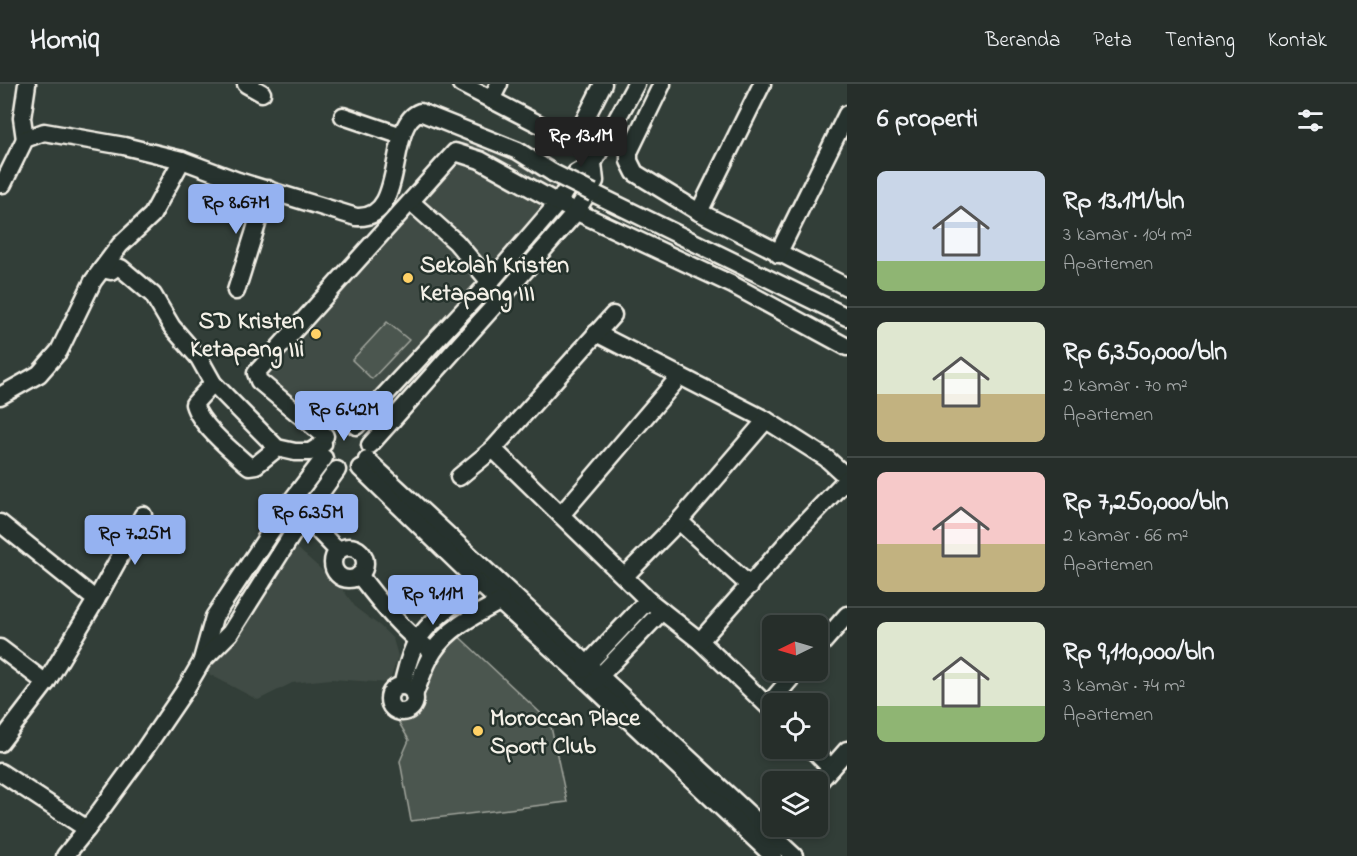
<!DOCTYPE html>
<html lang="id">
<head>
<meta charset="utf-8">
<style>
	body { margin:0; font-family:"Indie Flower",sans-serif; background:#2e3632; color:#f1f3f6; height:100vh; display:flex; flex-direction:column; font-size:22px; white-space:nowrap }
	* { box-sizing:border-box; margin:0 }
	p { font-size:20px; color:#a4a8a8 }
	.icon { flex:none; width:33px; height:33px; fill:none; stroke:currentColor; stroke-width:2; stroke-linecap:round; stroke-linejoin:round }
	.map { position:relative; flex:1; overflow:hidden }
	.side { display:flex; flex-direction:column; background:#262e2a; width:510px }
	.side>* { flex:none }
	.needle { width:39px; rotate:265deg }
	.fabs { position:absolute; left:762px; top:531px; display:grid; gap:12px }
	.fabs a { display:grid; place-items:center; width:66px; height:66px; border-radius:9px; background:#262e2a; box-shadow:0 3px 9px #0003,0 0 0 2px #424a47; font-size:30px }
	.price { position:absolute; translate:-50% -51px; padding:0 14px; border-radius:6px; background:#95b2f1; color:#111; font-size:20px; line-height:39px; filter:drop-shadow(0 2px 3px #0008) }
	.price::after { content:''; position:absolute; left:50%; top:36px; width:18px; height:14px; margin-left:-9px; background:inherit; clip-path:polygon(0 0,100% 0,50% 100%) }
	.price.current { background:#222; color:#fff }
	ul { padding:0; list-style:none }
	li { display:flex; align-items:center; gap:18px; height:150px; padding:0 30px }
	li+li { border-top:2px solid #424a47 }
	li span { display:grid; place-items:center; flex:none; width:168px; height:120px; border-radius:9px; color:#555 }
	li>.icon { margin-inline-start:auto }
	span .icon { width:72px; height:72px; fill:#fffc; stroke-width:1 }
	li b { font-size:26px }
	h2 { display:flex; justify-content:space-between; align-items:center; height:72px; padding:0 30px; font-size:26px }
	header { display:flex; align-items:center; gap:36px; box-sizing:border-box; height:84px; padding:0 30px; background:#262e2a; border-bottom:2px solid #424a47 }
	header strong { font-size:28px }
	nav { display:flex; gap:33px; margin-inline-start:auto; font-size:21px }
	main { display:flex; flex:1; min-height:0 }
	.map>svg:first-child { display:block }
</style>
</head>
<body>
<header>
<strong>Homiq</strong>
<nav><a>Beranda</a><a>Peta</a><a>Tentang</a><a>Kontak</a></nav>
</header>
<main>
<div class="map">
<svg width="847" height="772" viewBox="0 0 847 772">
	<rect width="100%" height="100%" fill="#323e38"/>
	<filter id="ink" filterUnits="userSpaceOnUse"><feTurbulence type="fractalNoise" baseFrequency=".0167" numOctaves="2"/><feDisplacementMap in="SourceGraphic" scale="12" xChannelSelector="R" yChannelSelector="G"/><feConvolveMatrix kernelMatrix="1 2 1 2 8 2 1 2 1" color-interpolation-filters="sRGB"/></filter>
	<g filter="url(#ink)">
		<g fill="#404b44">
			<polygon points="467,51 564,102 353,335 340,333 328,335 319,343 251,286"/>
			<polygon points="287,455 341,503 356,524 380,542 393,555 398,572 389,599 331,595 292,599 258,616 205,588 242,524"/>
		</g>
		<g fill="#4c564f" stroke="#a0a49c" stroke-width="1.5">
			<polygon points="387,238 409,256 372,295 352,276"/>
			<polygon points="450,544 550,638 567,718 411,737 400,677 409,656 398,637 424,601"/>
		</g>
		<g fill="none" stroke-linecap="round" stroke-linejoin="round">
			<g stroke="#f4f1e8" stroke-width="21">
				<g id="minor">
					<polyline points="246,0 262,9"/>
					<polyline points="461,0 560,51 571,53 578,49 603,0"/>
					<polyline points="662,0 629,68 629,77 635,89 699,128 847,203"/>
					<polyline points="491,16 499,0"/>
					<polyline points="343,32 402,52"/>
					<polyline points="25,55 22,34 27,0"/>
					<path d="M0,100H3L25,55L44,48L124,62L182,76L238,97L356,133C408,137 385,40 420,28L518,67L553,89"/>
					<polyline points="593,109 847,233"/>
					<polyline points="411,118 456,158 490,198"/>
					<polyline points="699,128 762,0"/>
					<polyline points="778,170 847,30"/>
					<polyline points="102,185 111,187 116,183 121,184 153,211 172,243 199,274 213,299 277,364 295,368 310,368 323,360"/>
					<polyline points="236,207 268,105"/>
					<polyline points="596,249 766,336 826,374 847,393"/>
					<path d="M213,299L194,320C200,341 232,367 249,382L256,381L277,364"/>
					<polyline points="0,312 39,290 59,267 93,197 120,161 152,131 182,76"/>
					<polyline points="356,342 490,198 558,119 576,89 593,79"/>
					<polyline points="325,352 259,297 256,289 455,68 480,76 558,119 733,201 847,263"/>
					<polyline points="370,361 502,213 576,128 595,97 593,79 636,0"/>
					<polyline points="493,365 648,516 700,557 772,626"/>
					<polyline points="367,376 794,772"/>
					<polyline points="360,384 479,499 579,589 773,772"/>
					<polyline points="459,393 493,365 613,231"/>
					<polyline points="561,431 680,292"/>
					<polyline points="304,432 338,467"/>
					<polyline points="679,437 750,502"/>
					<polyline points="0,439 96,516 46,599 0,659"/>
					<circle cx="349" cy="479" r="16"/>
					<path d="M359,491C379,516 400,545 426,563"/>
					<polyline points="625,492 679,437 766,336"/>
					<polyline points="96,516 143,431"/>
					<polyline points="700,557 801,443 847,395"/>
					<polyline points="0,564 46,599"/>
					<polyline points="818,564 847,531"/>
					<polyline points="202,576 214,533 289,420 324,374"/>
					<polyline points="582,586 648,516"/>
					<polyline points="594,598 662,527"/>
					<path d="M402,602C406,587 409,570 417,557C431,534 459,517 479,499"/>
					<circle cx="402" cy="615" r="13"/>
					<path d="M414,611C420,597 425,580 433,568C448,544 477,530 501,517"/>
					<polyline points="768,621 798,586"/>
					<polyline points="811,664 831,684"/>
					<polyline points="0,688 87,745"/>
					<polyline points="818,699 847,666"/>
					<polyline points="65,772 87,745 138,675 185,606 202,577 230,549 304,432 337,386"/>
				</g>
			</g>
			<use href="#minor" stroke="#26332d" stroke-width="16"/>
			<g stroke="#f4f1e8" stroke-width="21" stroke-linecap="butt">
				<polyline id="minor-bridge" points="553,89 593,109"/>
			</g>
			<use href="#minor-bridge" stroke="#26332d" stroke-width="16"/>
		</g>
	</g>
	<g fill="#ffd166" stroke="#26332d" stroke-width="2">
		<circle cx="408" cy="194" r="6"/>
		<circle cx="316" cy="250" r="6"/>
		<circle cx="478" cy="647" r="6"/>
	</g>
	<g text-anchor="middle" stroke-width="5" stroke-linejoin="round" paint-order="stroke">
		<g font-size="24" font-weight="bold" fill="#f4f1e8" stroke="#26332d" text-anchor="start">
			<text x="420" y="188">Sekolah Kristen<tspan x="420" dy="28">Ketapang III</tspan></text>
			<text x="304" y="244" text-anchor="end">SD Kristen<tspan x="304" dy="28">Ketapang IIi</tspan></text>
			<text x="490" y="641">Moroccan Place<tspan x="490" dy="28">Sport Club</tspan></text>
		</g>
	</g>
</svg>
<div class="fabs">
<a><svg class="needle" viewBox="-14 -14 28 28"><path d="M0-13l5 13h-10z" fill="#e53935"/><path d="M0 13l5-13h-10z" fill="#a4a8a8"/></svg></a>
<a><svg class="icon" aria-label="locate" viewBox="0 0 24 24"><circle cx="12" cy="12" r="6"/><path d="M12 2v4M12 18v4M2 12h4M18 12h4"/></svg></a>
<a><svg class="icon" aria-label="layers" viewBox="0 0 24 24"><path d="M12 4l9 5-9 5-9-5zM3 14l9 5 9-5"/></svg></a>
</div>
<b class="price current" style="left:581px;top:84px">Rp 13.1M</b>
<b class="price" style="left:236px;top:151px">Rp 8.67M</b>
<b class="price" style="left:344px;top:358px">Rp 6.42M</b>
<b class="price" style="left:308px;top:461px">Rp 6.35M</b>
<b class="price" style="left:135px;top:482px">Rp 7.25M</b>
<b class="price" style="left:433px;top:542px">Rp 9.11M</b>
</div>
<section class="side">
<h2>6 properti<svg class="icon" aria-label="filters" viewBox="0 0 24 24"><path d="M4 7h16M4 17h16"/><circle cx="9" cy="7" r="2"/><circle cx="15" cy="17" r="2"/></svg></h2>
<ul>
<li><span style="background:linear-gradient(#c9d6e8 75%,#8fb573 0)"><svg class="icon" aria-label="home" viewBox="0 0 24 24"><path d="M3 11l9-7 9 7M6 9v11h12V9"/></svg></span><div><b>Rp 13.1M/bln</b><p>3 kamar · 104 m²</p><p>Apartemen</p></div></li>
<li><span style="background:linear-gradient(#dfe7d0 60%,#c2b280 0)"><svg class="icon" aria-label="home" viewBox="0 0 24 24"><path d="M3 11l9-7 9 7M6 9v11h12V9"/></svg></span><div><b>Rp 6,350,000/bln</b><p>2 kamar · 70 m²</p><p>Apartemen</p></div></li>
<li><span style="background:linear-gradient(#f6c9c9 60%,#c2b280 0)"><svg class="icon" aria-label="home" viewBox="0 0 24 24"><path d="M3 11l9-7 9 7M6 9v11h12V9"/></svg></span><div><b>Rp 7,250,000/bln</b><p>2 kamar · 66 m²</p><p>Apartemen</p></div></li>
<li><span style="background:linear-gradient(#dfe7d0 70%,#8fb573 0)"><svg class="icon" aria-label="home" viewBox="0 0 24 24"><path d="M3 11l9-7 9 7M6 9v11h12V9"/></svg></span><div><b>Rp 9,110,000/bln</b><p>3 kamar · 74 m²</p><p>Apartemen</p></div></li>
</ul>
</section>
</main>
</body>
</html>
